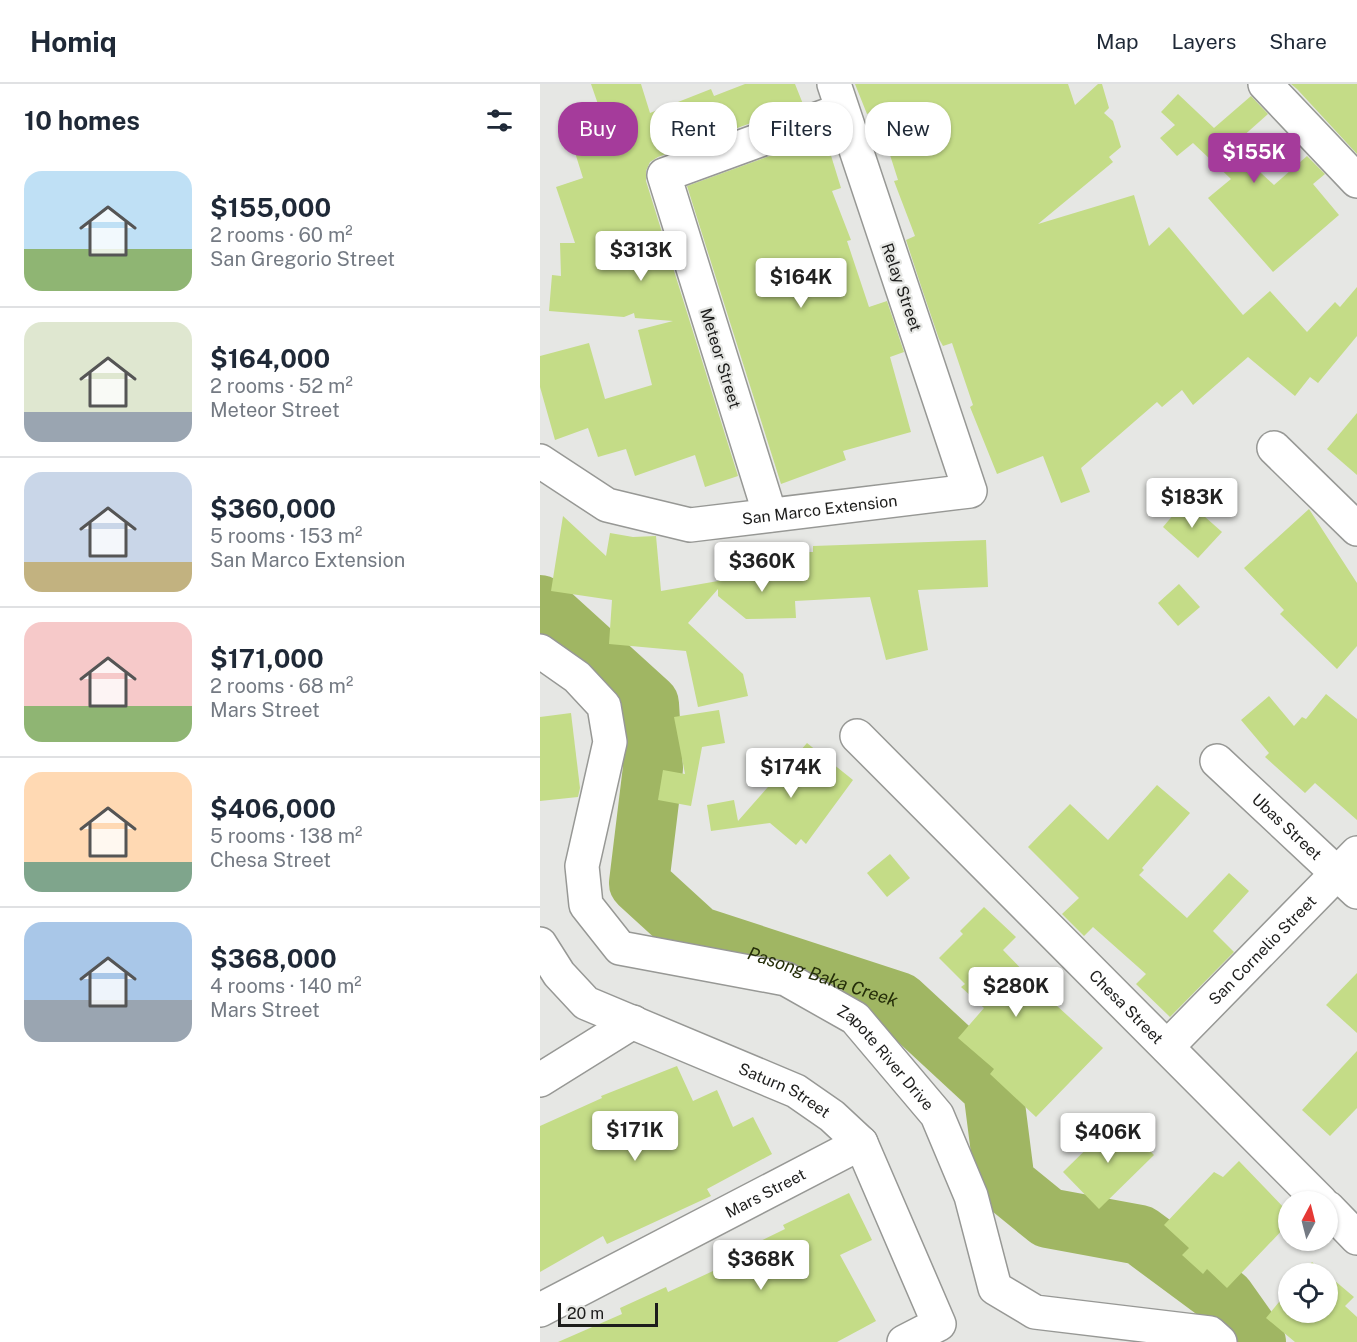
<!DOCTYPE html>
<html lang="en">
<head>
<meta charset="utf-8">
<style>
	body { margin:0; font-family:"Public Sans",sans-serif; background:#f2f2f3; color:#1f2937; height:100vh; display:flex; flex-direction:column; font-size:22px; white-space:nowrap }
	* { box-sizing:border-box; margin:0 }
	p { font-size:20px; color:#747a83 }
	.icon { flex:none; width:33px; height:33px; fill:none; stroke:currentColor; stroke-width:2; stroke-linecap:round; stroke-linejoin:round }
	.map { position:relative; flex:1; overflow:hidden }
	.panel { display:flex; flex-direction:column; background:#fff; width:540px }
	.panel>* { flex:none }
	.hud { position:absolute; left:18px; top:18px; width:570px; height:54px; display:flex; gap:12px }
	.needle { width:39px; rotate:7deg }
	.controls { position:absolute; left:738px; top:1107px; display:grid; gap:12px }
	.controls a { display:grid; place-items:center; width:60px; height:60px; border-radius:50%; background:#fff; box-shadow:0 2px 4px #0004; font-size:30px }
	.scale { position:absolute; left:18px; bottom:15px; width:100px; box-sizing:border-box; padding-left:6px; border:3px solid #1d1d1c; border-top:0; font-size:16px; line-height:21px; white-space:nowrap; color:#1d1d1c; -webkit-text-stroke:4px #e6e7e4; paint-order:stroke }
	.price { position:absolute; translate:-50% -51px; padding:0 14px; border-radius:6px; background:#fff; color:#222; font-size:20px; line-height:39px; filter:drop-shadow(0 2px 3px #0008) }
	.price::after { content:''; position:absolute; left:50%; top:36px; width:18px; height:14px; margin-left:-9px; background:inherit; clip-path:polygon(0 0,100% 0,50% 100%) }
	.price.current { background:#a53b9b; color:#fff }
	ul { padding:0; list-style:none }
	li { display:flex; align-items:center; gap:18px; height:150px; padding:0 24px }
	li+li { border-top:2px solid #e0e1e3 }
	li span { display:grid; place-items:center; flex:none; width:168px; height:120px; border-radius:18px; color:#555 }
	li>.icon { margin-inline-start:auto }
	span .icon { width:72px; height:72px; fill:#fffc; stroke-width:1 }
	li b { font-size:26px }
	h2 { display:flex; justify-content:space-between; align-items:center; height:72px; padding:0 24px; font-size:26px }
	.chip { padding:0 21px; border-radius:24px; background:#fff; box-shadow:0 2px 4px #0004; font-size:21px; line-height:54px }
	.chip.current { background:#a53b9b; color:#fff }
	header { display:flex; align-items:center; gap:36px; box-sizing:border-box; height:84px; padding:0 30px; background:#fff; border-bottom:2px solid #e0e1e3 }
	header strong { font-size:28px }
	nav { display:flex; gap:33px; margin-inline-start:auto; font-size:21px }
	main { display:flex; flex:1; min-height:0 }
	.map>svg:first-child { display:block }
</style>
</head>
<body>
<header>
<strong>Homiq</strong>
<nav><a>Map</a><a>Layers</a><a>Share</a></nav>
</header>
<main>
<section class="panel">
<h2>10 homes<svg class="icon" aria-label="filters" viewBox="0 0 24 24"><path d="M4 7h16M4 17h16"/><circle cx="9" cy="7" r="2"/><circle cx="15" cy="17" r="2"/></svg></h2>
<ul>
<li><span style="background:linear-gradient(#bfe0f5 65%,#8fb573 0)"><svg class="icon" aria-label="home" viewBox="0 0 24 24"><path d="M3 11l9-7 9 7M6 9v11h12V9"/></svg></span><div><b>$155,000</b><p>2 rooms · 60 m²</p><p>San Gregorio Street</p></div></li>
<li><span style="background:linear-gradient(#dfe7d0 75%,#9aa5b1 0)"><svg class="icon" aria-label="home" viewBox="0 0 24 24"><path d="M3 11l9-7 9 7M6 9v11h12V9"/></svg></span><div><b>$164,000</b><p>2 rooms · 52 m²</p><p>Meteor Street</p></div></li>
<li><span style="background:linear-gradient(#c9d6e8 75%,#c2b280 0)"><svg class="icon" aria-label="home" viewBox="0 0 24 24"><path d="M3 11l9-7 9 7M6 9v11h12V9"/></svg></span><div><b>$360,000</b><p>5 rooms · 153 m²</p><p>San Marco Extension</p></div></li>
<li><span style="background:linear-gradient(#f6c9c9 70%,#8fb573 0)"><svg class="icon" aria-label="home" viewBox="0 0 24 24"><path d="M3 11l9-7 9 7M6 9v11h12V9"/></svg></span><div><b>$171,000</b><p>2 rooms · 68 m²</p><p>Mars Street</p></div></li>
<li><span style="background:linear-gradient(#ffd9b3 75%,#7fa58c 0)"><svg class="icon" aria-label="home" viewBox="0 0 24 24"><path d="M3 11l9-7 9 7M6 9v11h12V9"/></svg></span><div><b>$406,000</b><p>5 rooms · 138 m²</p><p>Chesa Street</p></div></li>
<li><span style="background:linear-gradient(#a9c7e8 65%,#9aa5b1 0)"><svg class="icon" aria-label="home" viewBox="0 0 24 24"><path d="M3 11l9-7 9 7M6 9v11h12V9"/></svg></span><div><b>$368,000</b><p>4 rooms · 140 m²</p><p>Mars Street</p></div></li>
</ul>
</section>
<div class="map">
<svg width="817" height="1258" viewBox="0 0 817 1258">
	<rect width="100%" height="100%" fill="#e6e7e4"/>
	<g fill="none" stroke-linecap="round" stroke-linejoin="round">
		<path stroke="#a0b663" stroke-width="60" id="s1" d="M0,521L109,620L113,684L99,799L157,852L359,918L453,1005L465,1099L508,1134L600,1151L685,1214L716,1258"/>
	</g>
	<g fill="#c4dc87">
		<polygon points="51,0 101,0 110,29 171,5 174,12 205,0 255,0 263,20 118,73 110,78 106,87 106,97 198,392 165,403 155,371 95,392 86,365 58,373 48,344 15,356 0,303 0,272 49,259 65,315 112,301 98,246 133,237 95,234 94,229 84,233 9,227 12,191 21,192 20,159 35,159 16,103 43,94 32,59 68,49"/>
		<polygon points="315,0 528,0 535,21 558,0 562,0 569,24 564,29 573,37 581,63 569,73 573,78 498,140 594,111 609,162 629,143 703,231 730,207 767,248 795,218 800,223 817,203 817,252 778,299 770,293 755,312 708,273 653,321 642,306 622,323 617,318 541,384 550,408 521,419 503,372 457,390 430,323 433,321 412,259 403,262 399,255 382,205 366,156 375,152 354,97 358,96 336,27 327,30"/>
		<polygon points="751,0 817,0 817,70 757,5"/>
		<polygon points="638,10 674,44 711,12 728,30 692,62 734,101 767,72 785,90 773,100 799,131 733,188 668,114 691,95 653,59 637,72 620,54 635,41 621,28"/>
		<polygon points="285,52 301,104 292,107 311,156 307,157 329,223 347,217 364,268 350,273 371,348 303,367 306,376 241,400 147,102"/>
		<polygon points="817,329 817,391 787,365"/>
		<polygon points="646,416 682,448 658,474 623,443"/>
		<polygon points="769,425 817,499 817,562 797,585 740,530 744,526 704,484"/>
		<polygon points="23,432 66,472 70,449 93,453 116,452 121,507 178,497 179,468 273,468 273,462 446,456 448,503 378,506 388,566 346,576 330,513 255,517 256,534 206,535 178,512 178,505 148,539 203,590 208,612 158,623 146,567 69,560 72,516 11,507"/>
		<polygon points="639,500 660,523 638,542 618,519"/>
		<polygon points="786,610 817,635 817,736 775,699 765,709 725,673 729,669 701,636 729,612 754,642 762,633 766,635"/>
		<polygon points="179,626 185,659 162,663 151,722 118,716 123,686 145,690 134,633"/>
		<polygon points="31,629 40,704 38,713 0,717 0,633"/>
		<polygon points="267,659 313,696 266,760 261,755 256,761 230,739 171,747 167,721 194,716 198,737"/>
		<polygon points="617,701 650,729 602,784 604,786 599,791 647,834 689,789 709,807 673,847 694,868 630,933 596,900 606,890 553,843 544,852 522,830 539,814 488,763 530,720 568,756"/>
		<polygon points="350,770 370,794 347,813 327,789"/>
		<polygon points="444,823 476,853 463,866 516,921 563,964 496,1033 450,990 454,985 418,954 444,924 421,903 425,900 399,874 423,850 420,847"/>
		<polygon points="817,889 817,949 786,921"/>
		<polygon points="817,967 817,1024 790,1052 762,1026"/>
		<polygon points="137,982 153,1017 177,1006 193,1043 213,1033 232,1070 167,1105 171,1112 67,1160 63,1152 0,1188 0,1042 62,1014 61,1012"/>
		<polygon points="578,1034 614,1071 559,1125 523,1088"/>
		<polygon points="699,1077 748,1128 748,1140 687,1204 667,1185 663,1190 642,1171 649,1164 624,1141 674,1088 683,1093"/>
		<polygon points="309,1109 332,1156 300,1171 336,1237 297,1258 18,1258 82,1230 80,1224 126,1203 128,1208 188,1180 186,1174 245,1145 243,1141"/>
		<polygon points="772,1178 785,1190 763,1190"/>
		<polygon points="788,1191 814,1213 805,1222 817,1233 817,1258 755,1258 726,1234 748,1207 748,1228 788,1228"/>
	</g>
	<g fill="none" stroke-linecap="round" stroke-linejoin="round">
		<g stroke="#979895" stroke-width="36">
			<g id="minor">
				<polyline points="725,0 817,97"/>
				<polyline points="734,364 817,445"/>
				<path id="s2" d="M0,377L67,421L150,441L430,407L294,0"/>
				<polyline points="230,431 124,91 302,26"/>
				<path id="s3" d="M0,567L37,593L64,622L70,658L42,782L46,821L80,864L246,895L315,934L397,1031L431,1112L455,1204L495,1228L670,1249L680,1258"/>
				<path id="s4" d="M317,652L781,1118"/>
				<path id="s5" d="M677,677L817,808"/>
				<path id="s6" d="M0,860L19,890L46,919L256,1007L292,1032L321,1059L399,1240L364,1258"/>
				<path id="s7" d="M627,963L817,769"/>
				<polyline points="0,996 93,938"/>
				<polyline points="788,1124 817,1154"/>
				<path id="s8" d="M0,1226L321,1059"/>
			</g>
		</g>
		<use href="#minor" stroke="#fff" stroke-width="33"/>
	</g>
	<g text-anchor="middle" stroke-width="4.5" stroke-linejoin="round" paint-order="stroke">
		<g font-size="16" fill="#1d1d1c" stroke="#e6e7e4">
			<text transform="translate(362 203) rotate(71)" y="6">Relay Street</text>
			<text transform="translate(181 274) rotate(73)" y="6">Meteor Street</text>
			<text dy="6" stroke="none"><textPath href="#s2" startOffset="296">San Marco Extension</textPath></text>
			<text dy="6" stroke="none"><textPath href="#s5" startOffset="96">Ubas Street</textPath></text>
			<text dy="6" stroke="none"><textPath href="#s7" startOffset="136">San Cornelio Street</textPath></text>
			<text dy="6" stroke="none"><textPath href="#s4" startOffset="382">Chesa Street</textPath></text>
			<text dy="6" stroke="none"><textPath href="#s3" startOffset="640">Zapote River Drive</textPath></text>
			<text dy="6" stroke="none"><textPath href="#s6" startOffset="292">Saturn Street</textPath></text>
			<text dy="6" stroke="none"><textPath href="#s8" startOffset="254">Mars Street</textPath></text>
		</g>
		<g font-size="18" font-style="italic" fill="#252e09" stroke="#e6e7e4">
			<text dy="6" stroke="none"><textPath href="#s1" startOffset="538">Pasong Baka Creek</textPath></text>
		</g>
	</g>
</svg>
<div class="controls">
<a><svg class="needle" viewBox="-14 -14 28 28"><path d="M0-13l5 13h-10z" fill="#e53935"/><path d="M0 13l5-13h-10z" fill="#747a83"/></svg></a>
<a><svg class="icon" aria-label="locate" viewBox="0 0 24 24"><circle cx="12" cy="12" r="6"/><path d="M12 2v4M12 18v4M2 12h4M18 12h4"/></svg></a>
</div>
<div class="scale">20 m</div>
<b class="price current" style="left:714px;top:100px">$155K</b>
<b class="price" style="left:101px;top:198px">$313K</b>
<b class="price" style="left:261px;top:225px">$164K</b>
<b class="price" style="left:652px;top:445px">$183K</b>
<b class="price" style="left:222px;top:509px">$360K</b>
<b class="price" style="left:251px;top:715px">$174K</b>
<b class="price" style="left:476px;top:934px">$280K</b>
<b class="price" style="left:95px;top:1078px">$171K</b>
<b class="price" style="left:568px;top:1080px">$406K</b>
<b class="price" style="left:221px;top:1207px">$368K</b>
<div class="hud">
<a class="chip current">Buy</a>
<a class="chip">Rent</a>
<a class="chip">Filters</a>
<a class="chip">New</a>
</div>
</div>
</main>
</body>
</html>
